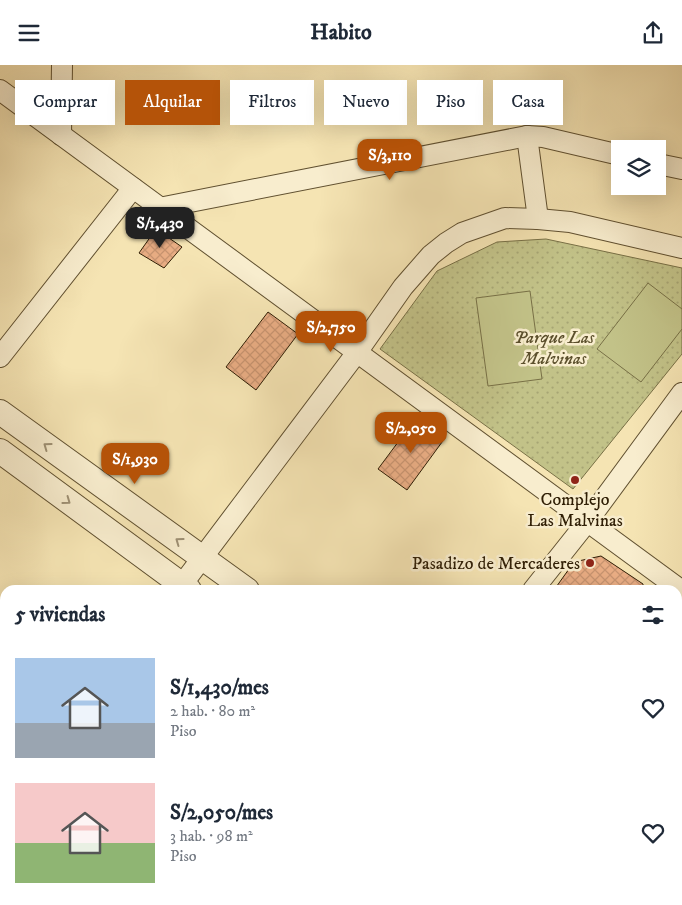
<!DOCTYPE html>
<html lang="es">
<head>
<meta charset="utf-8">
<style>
	body { margin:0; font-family:"IM FELL DW Pica",serif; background:#f2f2f3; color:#1f2937; height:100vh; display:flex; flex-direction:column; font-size:19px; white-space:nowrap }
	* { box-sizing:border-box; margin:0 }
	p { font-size:16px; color:#747a83 }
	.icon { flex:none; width:28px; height:28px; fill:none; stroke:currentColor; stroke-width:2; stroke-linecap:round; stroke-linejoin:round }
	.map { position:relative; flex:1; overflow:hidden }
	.panel { position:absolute; left:0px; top:520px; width:682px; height:320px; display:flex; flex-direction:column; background:#fff; border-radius:15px 15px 0 0; box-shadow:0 5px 20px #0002 }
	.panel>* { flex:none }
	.hud { position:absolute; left:15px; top:15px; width:652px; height:45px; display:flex; gap:10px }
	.tools { position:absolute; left:611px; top:75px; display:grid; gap:10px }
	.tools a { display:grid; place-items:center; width:55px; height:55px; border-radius:0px; background:#fff; box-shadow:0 5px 20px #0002; font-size:25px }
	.price { position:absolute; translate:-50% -42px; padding:0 11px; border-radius:10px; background:#b45309; color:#fff; font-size:16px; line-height:32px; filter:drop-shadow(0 1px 2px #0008) }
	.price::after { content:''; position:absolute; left:50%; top:30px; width:15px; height:11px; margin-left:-8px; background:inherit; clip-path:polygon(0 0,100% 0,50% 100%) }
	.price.current { background:#222; color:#fff }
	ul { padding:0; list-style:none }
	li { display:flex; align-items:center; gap:15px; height:125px; padding:0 15px }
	li span { display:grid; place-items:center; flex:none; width:140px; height:100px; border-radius:0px; color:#555 }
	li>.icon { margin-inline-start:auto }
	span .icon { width:60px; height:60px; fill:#fffc; stroke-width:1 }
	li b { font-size:21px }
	h2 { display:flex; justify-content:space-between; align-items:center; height:60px; padding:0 15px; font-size:21px }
	.pill { padding:0 18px; border-radius:0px; background:#fff; box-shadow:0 5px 20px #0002; font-size:18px; line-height:45px }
	.pill.current { background:#b45309; color:#fff }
	header { display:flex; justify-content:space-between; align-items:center; height:65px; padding:0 15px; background:#fff; font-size:22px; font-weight:700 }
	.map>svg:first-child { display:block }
</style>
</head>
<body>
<header><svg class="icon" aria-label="menu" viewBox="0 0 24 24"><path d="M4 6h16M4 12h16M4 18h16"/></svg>Habito<svg class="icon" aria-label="share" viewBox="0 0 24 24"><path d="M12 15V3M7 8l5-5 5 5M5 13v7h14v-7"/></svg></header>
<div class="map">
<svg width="682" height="840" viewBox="0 0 682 840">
	<defs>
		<pattern id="park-dots" width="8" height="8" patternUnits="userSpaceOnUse" patternTransform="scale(1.25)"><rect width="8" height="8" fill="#c2c288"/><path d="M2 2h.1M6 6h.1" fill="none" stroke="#a7a674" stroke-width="1.8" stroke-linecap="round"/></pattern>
		<pattern id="building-cross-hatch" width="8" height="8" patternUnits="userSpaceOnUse" patternTransform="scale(1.25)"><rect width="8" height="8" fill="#e9ad84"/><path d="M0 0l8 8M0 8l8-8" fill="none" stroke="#c89470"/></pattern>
	</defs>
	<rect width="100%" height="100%" fill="#f5e4b3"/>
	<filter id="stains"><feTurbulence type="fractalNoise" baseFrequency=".004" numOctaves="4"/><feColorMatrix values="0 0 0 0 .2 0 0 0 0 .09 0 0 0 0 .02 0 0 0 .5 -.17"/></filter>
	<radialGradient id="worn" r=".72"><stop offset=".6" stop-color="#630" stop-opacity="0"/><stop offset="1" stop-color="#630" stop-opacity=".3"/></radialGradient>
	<g fill="url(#park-dots)" stroke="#787046">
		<polygon points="546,174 682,203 682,289 573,424 380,284 437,206 497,177"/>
		<polygon points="678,801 682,805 682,840 577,840 578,835 678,835"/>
	</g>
	<g fill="#c2c288" stroke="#787046">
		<polygon points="648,218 682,244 682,264 641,317 597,284"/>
		<polygon points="530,226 542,314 488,321 476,233"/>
	</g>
	<g fill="url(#building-cross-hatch)" stroke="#2f1e05">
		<polygon points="156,164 182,182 164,203 139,188"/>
		<polygon points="268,247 298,269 256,325 226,302"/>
		<polygon points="416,353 445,373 407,425 378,404"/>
		<polygon points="601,491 643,519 643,525 554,525 574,497"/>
		<polygon points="678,553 682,556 682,750 678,749"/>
		<polygon points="5,629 5,681 2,685 0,683 0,635"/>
	</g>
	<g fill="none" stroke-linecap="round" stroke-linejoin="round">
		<g stroke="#605030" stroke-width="22">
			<g id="minor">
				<polyline points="0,25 682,526"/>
				<polyline points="61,70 62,0"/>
				<polyline points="527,71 538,154"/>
				<polyline points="658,99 682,104"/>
				<polyline points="159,143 527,71 543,72 620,90"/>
				<polyline points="0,292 133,123"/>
				<polyline points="178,525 358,286 403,222 431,190 446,178 462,168 505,153 538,154 570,157 682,183"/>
				<polyline points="533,525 587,457 682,328"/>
				<polyline points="0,727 5,731"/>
				<polyline points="0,777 5,770"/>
				<polyline points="149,835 156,840"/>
				<polyline points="127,840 131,835"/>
				<polyline points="298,840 302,835"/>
			</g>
		</g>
		<g stroke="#605030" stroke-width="26">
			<g id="tertiary">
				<polyline points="0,347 247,525"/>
				<polyline points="0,386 189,525"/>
				<polyline points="678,778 682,780"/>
				<polyline points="575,840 575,835"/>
			</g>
		</g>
		<use href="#minor" stroke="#f8edce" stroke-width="20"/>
		<use href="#tertiary" stroke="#f8edce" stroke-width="24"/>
	</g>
	<defs><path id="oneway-chevron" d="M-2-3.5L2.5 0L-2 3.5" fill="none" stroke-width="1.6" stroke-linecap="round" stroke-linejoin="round" transform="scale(1.25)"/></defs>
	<g stroke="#9e9074">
		<use href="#oneway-chevron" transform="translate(47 381) rotate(-144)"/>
		<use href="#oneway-chevron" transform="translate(67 436) rotate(36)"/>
		<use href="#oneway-chevron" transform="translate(179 476) rotate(-144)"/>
	</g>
	<g fill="#8f2418" stroke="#f8edce" stroke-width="2">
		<circle cx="575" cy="415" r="5"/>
		<circle cx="590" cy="498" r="5"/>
	</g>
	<g text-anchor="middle" stroke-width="5" stroke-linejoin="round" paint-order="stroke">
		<g font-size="18" font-style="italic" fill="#5b4f2c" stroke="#f8edce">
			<text x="554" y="278">Parque Las<tspan x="554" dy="21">Malvinas</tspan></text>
		</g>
		<g font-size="18" fill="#2f1e05" stroke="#f8edce">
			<text x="575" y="440">Complejo<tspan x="575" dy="21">Las Malvinas</tspan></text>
			<text x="580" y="504" text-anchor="end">Pasadizo de Mercaderes</text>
		</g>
	</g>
	<rect width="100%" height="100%" filter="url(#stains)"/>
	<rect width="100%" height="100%" fill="url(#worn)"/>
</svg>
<div class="tools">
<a><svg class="icon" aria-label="layers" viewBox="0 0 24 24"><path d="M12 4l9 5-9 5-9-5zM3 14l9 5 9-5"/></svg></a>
</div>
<b class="price" style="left:390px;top:116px">S/3,110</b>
<b class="price current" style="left:160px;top:184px">S/1,430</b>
<b class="price" style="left:331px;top:288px">S/2,750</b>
<b class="price" style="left:411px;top:389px">S/2,050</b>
<b class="price" style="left:135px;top:420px">S/1,930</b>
<div class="hud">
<a class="pill">Comprar</a>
<a class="pill current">Alquilar</a>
<a class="pill">Filtros</a>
<a class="pill">Nuevo</a>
<a class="pill">Piso</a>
<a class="pill">Casa</a>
</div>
<section class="panel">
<h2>5 viviendas<svg class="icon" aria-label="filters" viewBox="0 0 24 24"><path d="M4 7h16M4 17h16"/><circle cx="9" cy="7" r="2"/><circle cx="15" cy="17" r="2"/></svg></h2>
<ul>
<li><span style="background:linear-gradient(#a9c7e8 65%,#9aa5b1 0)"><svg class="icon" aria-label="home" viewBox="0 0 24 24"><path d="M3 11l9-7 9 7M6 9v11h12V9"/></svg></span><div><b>S/1,430/mes</b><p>2 hab. · 80 m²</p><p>Piso</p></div><svg class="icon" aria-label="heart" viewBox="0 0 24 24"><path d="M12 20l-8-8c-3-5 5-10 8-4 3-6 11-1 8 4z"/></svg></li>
<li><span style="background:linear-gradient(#f6c9c9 60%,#8fb573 0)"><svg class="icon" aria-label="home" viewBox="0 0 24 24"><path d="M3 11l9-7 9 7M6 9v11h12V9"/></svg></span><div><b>S/2,050/mes</b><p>3 hab. · 98 m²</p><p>Piso</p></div><svg class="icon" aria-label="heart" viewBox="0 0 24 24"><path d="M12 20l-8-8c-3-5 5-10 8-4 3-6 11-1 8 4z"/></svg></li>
</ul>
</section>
</div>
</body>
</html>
